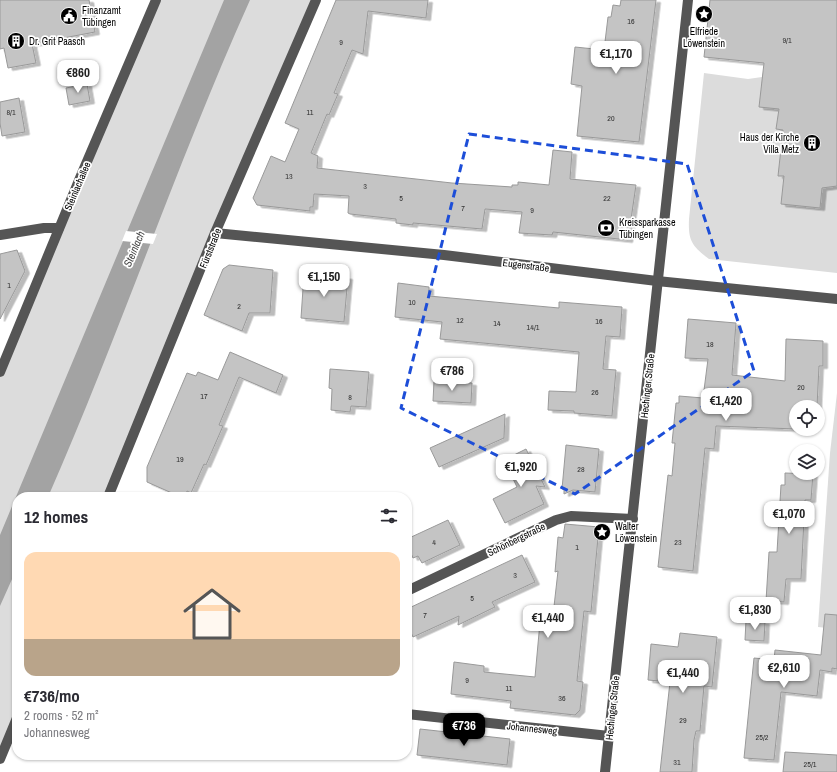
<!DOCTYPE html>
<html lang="en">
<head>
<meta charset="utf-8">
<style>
	body { margin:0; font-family:"Archivo Narrow",sans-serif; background:#f2f2f3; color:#2b2b33; height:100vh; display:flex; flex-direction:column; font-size:15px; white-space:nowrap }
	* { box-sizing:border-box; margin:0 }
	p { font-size:13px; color:#7c7c81 }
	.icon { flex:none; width:22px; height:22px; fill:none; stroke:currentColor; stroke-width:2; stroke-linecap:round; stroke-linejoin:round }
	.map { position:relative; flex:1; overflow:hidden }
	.drawer { position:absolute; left:12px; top:492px; width:400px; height:268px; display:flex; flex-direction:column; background:#fff; border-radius:16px; box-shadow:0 1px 3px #0004 }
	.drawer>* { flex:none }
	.tools { position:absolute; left:789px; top:400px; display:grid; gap:8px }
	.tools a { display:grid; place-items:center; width:36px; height:36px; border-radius:50%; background:#fff; box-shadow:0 1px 3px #0004; font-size:20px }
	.price { position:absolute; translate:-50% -34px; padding:0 9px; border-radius:8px; background:#fff; color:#222; font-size:13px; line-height:26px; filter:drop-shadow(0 1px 2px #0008) }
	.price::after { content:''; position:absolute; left:50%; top:24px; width:12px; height:9px; margin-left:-6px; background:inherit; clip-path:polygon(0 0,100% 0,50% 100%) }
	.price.selected { background:#000; color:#fff }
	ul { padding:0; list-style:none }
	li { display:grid; align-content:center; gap:8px; height:212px; padding:0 12px }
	li span { display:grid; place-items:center; height:124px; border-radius:12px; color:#555 }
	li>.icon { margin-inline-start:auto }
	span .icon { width:72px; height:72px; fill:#fffc; stroke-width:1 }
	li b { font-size:17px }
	h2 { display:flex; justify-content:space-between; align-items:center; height:48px; padding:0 12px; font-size:17px }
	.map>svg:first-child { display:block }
</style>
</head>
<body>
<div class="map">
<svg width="837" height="772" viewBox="0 0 837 772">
	<defs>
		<filter id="shadow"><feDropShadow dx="4.5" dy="2.5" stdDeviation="0" flood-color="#0004"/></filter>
	</defs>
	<rect width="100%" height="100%" fill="#fff"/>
	<g fill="#dcdcdc">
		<polygon points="156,0 316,0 108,497 17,497 17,718 0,759 0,372"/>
		<path d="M704,73L748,79L762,77L821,83L837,100V273L709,259C692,246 688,241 689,219Z"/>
		<polygon points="837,393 837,629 818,627 830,453"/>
	</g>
	<path fill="#a3a3a3" d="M224,0H250C177,163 120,333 48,497H17V568L0,606V535Z"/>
	<polygon fill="#fff" points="126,231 157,234 153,244 122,241"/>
	<g fill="#c4c4c4" stroke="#999" filter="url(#shadow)">
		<polygon points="0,0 89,0 95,32 32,44 36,63 8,68 4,48 0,49"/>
		<polygon points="336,0 428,0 426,18 368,11 363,54 352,50 334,93 338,94 329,115 327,114 311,153 318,156 317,168 452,183 512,187 512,185 518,185 518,182 549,185 553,150 572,152 570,179 636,185 628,240 553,232 552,235 519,233 522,212 485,209 482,229 413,223 413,225 396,223 396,219 350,214 348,213 349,196 314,194 313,207 310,207 310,211 257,205 253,198 271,156 285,162 299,129 285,123"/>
		<polygon points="621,0 656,0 639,142 577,136 582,86 571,84 575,47 604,50 608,17 611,17 613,5 620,6"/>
		<polygon points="710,0 837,0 837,186 822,188 820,208 781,204 784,176 778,176 783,130 776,129 779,109 759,107 764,63 704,57"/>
		<polygon points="87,84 90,101 69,105 66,88"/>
		<polygon points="19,98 25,132 2,136 0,123 0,102"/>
		<polygon points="17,250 25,271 0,319 0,254"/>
		<polygon points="229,265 273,270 270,313 249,313 242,331 204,315 223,269"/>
		<polygon points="304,274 348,277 344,322 301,318"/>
		<polygon points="398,283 429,287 429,296 559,308 559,302 622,307 620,337 606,336 603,369 616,370 612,416 574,413 574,411 548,410 549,391 576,392 579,352 440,339 442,322 395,317"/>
		<polygon points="688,319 736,323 732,375 785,381 786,339 823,341 823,366 819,366 817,407 796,407 796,429 716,426 714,449 705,448 693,571 658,567 668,475 672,476 675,443 672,443 676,403 679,403 679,396 703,398 708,359 685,358"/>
		<polygon points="230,352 283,375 276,393 239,377 219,425 223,426 206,465 204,464 191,493 187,491 185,497 181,497 147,482 147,467 187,373 196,376 198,372 218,380"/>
		<polygon points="330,369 369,372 366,407 351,406 350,412 331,410 332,389 329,388"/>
		<polygon points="434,381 472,383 471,403 433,401"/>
		<polygon points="505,414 504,438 439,467 430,448"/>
		<polygon points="566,445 599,449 595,492 573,490 564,494 564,489 562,489"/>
		<polygon points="526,449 545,487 536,486 544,504 505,523 493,499 517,487 504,460"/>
		<polygon points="785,473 813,474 811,500 805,500 801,579 786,579 784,602 766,601 769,552 777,552 781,485 785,485"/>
		<polygon points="448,520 460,545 422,563 418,556 413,558 407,544 407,539"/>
		<polygon points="565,524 599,527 591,612 584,611 577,681 583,682 580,710 575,715 510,708 511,701 451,694 454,662 484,666 484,672 535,677 540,622 552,624 558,571 555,572 558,537 563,538"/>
		<polygon points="522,555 535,582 492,602 495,607 458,625 459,616 413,637 407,624 407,609"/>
		<polygon points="825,614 837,615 837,669 832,668 832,672 820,670 817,696 781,692 774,760 744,758 754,658 774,660 775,650 821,655"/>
		<polygon points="746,620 765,622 764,641 745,640"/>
		<polygon points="680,633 717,637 712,687 704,686 700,731 696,731 694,740 692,772 660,772 670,682 648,680 651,644 678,647"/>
		<polygon points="420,729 510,739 507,765 417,755"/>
		<polygon points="785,752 837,755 837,772 783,772"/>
	</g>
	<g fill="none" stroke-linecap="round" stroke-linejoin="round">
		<g stroke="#555" stroke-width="10">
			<polyline points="215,233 444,255 657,281 837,299"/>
			<polyline points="0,235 44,228 59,228"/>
			<polyline points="0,372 80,178 156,0"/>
			<polyline points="108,497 215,233 316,0"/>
			<polyline points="407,591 556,520 571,516 633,519"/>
			<polyline points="407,714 609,736"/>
			<polyline points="0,759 17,718"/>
			<polyline points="605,772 688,0"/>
		</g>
	</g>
	<path fill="none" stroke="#1d4ed8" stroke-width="3" stroke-dasharray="8 5" stroke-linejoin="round" d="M469,134L687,164L754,371L575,494L401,408Z"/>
	<defs>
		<g id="sight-disc" transform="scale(0.9)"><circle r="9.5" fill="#000" stroke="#fff"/><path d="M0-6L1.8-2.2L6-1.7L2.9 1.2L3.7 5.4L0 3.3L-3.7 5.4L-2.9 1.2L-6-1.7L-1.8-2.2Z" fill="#fff"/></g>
		<g id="civic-disc" transform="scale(0.9)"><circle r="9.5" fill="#000" stroke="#fff"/><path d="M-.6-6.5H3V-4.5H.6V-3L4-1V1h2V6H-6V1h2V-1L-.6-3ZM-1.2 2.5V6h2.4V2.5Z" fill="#fff"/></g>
		<g id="building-disc" transform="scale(0.9)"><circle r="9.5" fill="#000" stroke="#fff"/><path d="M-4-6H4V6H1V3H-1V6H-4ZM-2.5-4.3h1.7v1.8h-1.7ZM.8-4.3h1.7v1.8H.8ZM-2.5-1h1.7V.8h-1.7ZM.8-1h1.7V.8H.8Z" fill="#fff"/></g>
		<g id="bank-disc" transform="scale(0.9)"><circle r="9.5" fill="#000" stroke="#fff"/><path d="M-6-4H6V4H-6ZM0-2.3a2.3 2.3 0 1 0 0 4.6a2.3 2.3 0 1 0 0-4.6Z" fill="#fff"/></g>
	</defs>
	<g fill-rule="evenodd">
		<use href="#sight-disc" x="704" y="14"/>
		<use href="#civic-disc" x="69" y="16"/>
		<use href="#building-disc" x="16" y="41"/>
		<use href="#building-disc" x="812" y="143"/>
		<use href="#bank-disc" x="606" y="228"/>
		<use href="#sight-disc" x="602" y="532"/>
	</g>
	<g text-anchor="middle" stroke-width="3.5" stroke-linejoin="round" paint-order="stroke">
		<g font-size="8" fill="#313131">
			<text x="631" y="24">16</text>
			<text x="787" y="43">9/1</text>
			<text x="341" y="45">9</text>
			<text x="11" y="115">8/1</text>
			<text x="310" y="115">11</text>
			<text x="611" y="121">20</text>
			<text x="289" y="179">13</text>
			<text x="365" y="189">3</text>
			<text x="401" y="201">5</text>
			<text x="607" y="201">22</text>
			<text x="463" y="211">7</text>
			<text x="532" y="213">9</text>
			<text x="9" y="288">1</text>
			<text x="412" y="305">10</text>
			<text x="239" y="309">2</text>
			<text x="460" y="323">12</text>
			<text x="599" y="324">16</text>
			<text x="497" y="326">14</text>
			<text x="533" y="330">14/1</text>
			<text x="710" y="347">18</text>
			<text x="801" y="390">20</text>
			<text x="595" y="395">26</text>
			<text x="204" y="399">17</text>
			<text x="350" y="400">8</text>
			<text x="180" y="462">19</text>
			<text x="581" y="472">28</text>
			<text x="434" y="545">4</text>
			<text x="678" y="545">23</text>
			<text x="577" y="550">1</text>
			<text x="515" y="578">3</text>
			<text x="472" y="601">5</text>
			<text x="425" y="618">7</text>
			<text x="467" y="683">9</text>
			<text x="509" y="691">11</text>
			<text x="562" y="701">36</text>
			<text x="683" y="723">29</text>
			<text x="762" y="740">25/2</text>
			<text x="677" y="765">31</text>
			<text x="810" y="767">25/1</text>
		</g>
		<g font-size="10" fill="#000" stroke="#fff" text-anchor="start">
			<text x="82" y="14">Finanzamt<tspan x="82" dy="12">Tübingen</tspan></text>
			<text x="704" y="35" text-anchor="middle">Elfriede<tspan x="704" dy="12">Löwenstein</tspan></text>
			<text x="29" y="45">Dr. Grit Paasch</text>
			<text x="799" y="141" text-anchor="end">Haus der Kirche<tspan x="799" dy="12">Villa Metz</tspan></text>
			<text x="619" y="226">Kreissparkasse<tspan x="619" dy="12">Tübingen</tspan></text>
			<text x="615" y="530">Walter<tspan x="615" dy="12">Löwenstein</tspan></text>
		</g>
		<g font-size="10" fill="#000" stroke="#fff">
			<text transform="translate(77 186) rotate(-67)" y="4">Steinlachallee</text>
			<text transform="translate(210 248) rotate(-68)" y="4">Fürststraße</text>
			<text transform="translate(526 265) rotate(7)" y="4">Eugenstraße</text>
			<text transform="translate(647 386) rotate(-84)" y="4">Hechinger Straße</text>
			<text transform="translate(516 539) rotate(-26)" y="4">Schönbergstraße</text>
			<text transform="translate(612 708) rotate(-84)" y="4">Hechinger Straße</text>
			<text transform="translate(532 728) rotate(6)" y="4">Johannesweg</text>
		</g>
		<g font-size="11" font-style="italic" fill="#444" stroke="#fff">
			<text transform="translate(134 249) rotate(-67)" y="4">Steinlach</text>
		</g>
	</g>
</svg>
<div class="tools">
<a><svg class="icon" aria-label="locate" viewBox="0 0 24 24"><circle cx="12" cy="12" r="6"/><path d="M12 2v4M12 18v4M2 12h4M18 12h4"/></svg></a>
<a><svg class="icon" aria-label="layers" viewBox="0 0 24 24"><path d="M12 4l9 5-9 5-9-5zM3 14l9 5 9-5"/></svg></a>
</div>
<b class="price" style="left:616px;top:75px">€1,170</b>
<b class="price" style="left:78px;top:94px">€860</b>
<b class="price" style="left:324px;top:298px">€1,150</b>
<b class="price" style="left:452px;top:392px">€786</b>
<b class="price" style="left:726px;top:422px">€1,420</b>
<b class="price" style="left:521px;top:488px">€1,920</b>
<b class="price" style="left:789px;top:535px">€1,070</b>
<b class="price" style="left:755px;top:631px">€1,830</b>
<b class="price" style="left:548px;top:639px">€1,440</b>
<b class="price" style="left:784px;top:689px">€2,610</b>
<b class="price" style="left:683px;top:694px">€1,440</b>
<b class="price selected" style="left:464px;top:747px">€736</b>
<section class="drawer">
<h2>12 homes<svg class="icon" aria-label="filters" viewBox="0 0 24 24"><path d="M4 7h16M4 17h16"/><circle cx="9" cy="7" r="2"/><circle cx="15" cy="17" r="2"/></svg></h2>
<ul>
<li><span style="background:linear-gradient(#ffd9b3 70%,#b9a48a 0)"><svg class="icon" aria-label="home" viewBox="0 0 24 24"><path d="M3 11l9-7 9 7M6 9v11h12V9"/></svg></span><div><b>€736/mo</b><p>2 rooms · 52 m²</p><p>Johannesweg</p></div></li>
</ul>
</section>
</div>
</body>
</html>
